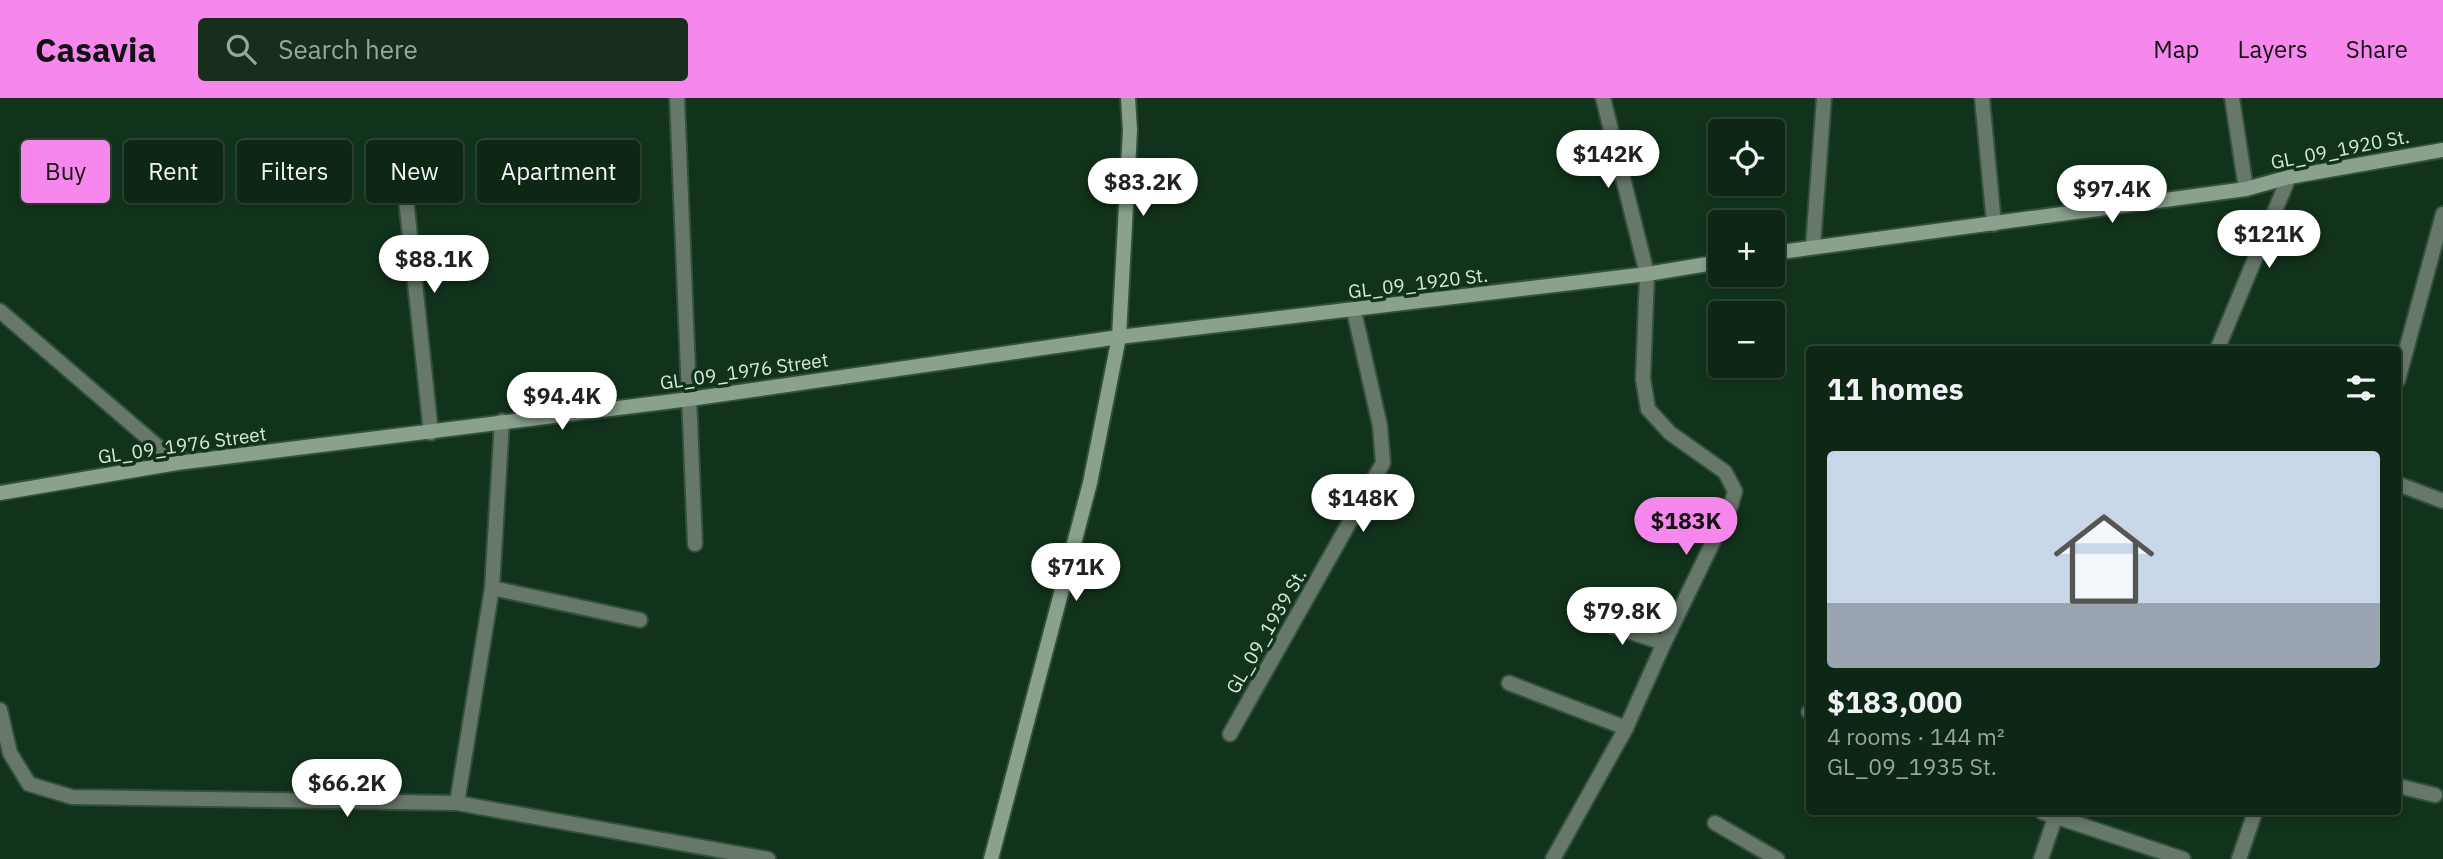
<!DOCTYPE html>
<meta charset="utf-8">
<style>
body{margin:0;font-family:"IBM Plex Sans",sans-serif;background:#172e1d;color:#f1f3f6;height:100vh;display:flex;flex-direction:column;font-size:26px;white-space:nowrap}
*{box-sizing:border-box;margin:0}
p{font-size:23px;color:#9ba5a0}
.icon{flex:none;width:38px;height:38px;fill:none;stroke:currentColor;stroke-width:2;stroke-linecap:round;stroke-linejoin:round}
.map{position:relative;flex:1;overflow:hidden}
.side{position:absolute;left:1806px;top:248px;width:595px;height:469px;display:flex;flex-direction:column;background:#0e2614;border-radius:7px;box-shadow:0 4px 10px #0003,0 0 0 2px #2e4334}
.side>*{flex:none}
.banner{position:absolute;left:21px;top:42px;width:665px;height:63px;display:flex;gap:14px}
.buttons{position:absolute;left:1708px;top:21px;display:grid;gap:14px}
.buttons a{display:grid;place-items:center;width:77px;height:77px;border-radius:7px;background:#0e2614;box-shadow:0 4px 10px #0003,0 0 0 2px #2e4334;font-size:35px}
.price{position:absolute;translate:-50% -60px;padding:0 16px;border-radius:24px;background:#fff;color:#222;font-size:23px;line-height:46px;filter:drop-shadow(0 2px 4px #0008)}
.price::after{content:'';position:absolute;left:50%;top:42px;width:21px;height:16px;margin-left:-10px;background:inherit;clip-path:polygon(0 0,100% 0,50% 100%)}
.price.active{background:#f688ed;color:#111}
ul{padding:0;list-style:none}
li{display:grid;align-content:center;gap:14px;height:371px;padding:0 21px}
li span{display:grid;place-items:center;height:217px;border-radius:7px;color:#555}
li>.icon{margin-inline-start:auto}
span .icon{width:126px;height:126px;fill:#fffc;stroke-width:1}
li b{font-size:30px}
h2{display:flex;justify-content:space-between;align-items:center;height:84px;padding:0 21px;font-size:30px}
.tag{padding:0 24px;border-radius:7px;background:#0e2614;box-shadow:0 4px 10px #0003,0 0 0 2px #2e4334;font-size:24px;line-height:63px}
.tag.active{background:#f688ed;color:#111}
header{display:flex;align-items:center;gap:42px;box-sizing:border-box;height:98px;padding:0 35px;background:#f688ed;color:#111}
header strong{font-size:33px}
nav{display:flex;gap:38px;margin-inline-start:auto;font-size:24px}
.search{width:490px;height:63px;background:#172e1d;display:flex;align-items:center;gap:18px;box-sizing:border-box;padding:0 24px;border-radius:7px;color:#9ba5a0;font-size:26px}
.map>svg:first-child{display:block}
</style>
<header>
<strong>Casavia</strong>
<div class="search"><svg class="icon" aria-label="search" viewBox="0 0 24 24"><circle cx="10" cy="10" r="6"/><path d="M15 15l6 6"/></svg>Search here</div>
<nav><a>Map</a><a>Layers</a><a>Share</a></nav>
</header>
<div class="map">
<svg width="2443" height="761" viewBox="0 0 2443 761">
<rect width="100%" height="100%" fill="#12331b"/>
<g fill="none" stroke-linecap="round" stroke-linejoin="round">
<!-- minor casing -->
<g stroke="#32503a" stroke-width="18">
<g id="minor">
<path d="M 677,0 L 695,446"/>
<path d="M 1982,0 L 1994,126"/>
<path d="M 2232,0 L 2246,91"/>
<path d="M 402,63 L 431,335"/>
<path d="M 1813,148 L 1824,0"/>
<path d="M 0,213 L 177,365"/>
<path d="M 2217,252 L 2289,79"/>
<path d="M 2398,282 L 2443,116"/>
<path d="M 2398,386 L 2443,403"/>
<path d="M 492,490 L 640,522"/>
<path d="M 1591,521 L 1664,545"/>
<path d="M 1509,585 L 1626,630"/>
<path d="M 0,612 L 10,655 L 29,686 L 72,699 L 457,705 L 768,761"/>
<path d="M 1809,614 L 1810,615"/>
<path d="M 1230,636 L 1383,365 L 1380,328 L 1354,213"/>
<path d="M 2398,688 L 2435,697"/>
<path d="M 457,705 L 492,490 L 502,323"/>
<path d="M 2042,714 L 2183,761"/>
<path d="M 1715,725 L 1777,761"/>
<path d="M 1553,761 L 1626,630 L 1664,545 L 1731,407 L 1735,393 L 1725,374 L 1670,335 L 1648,311 L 1643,281 L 1647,176 L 1603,0"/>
<path d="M 2041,761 L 2057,714"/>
<path d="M 2239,761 L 2255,714"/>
</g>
</g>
<!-- secondary casing -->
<g stroke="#32503a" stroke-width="18">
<g id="secondary">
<path d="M 1773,155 L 2246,91 L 2289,79 L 2443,52"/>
<path d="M 0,395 L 177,365 L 690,301 L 1119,239 L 1647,176 L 1720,164"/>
<path d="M 991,761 L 1090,385 L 1119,239 L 1130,32 L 1128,0"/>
</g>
</g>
<!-- minor -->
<use href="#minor" stroke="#67776a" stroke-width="14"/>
<!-- secondary -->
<use href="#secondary" stroke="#89a18d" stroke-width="14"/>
</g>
<g text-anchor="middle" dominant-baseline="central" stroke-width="7" stroke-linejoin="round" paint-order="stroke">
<!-- street labels -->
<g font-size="19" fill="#d7eada" stroke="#12331b">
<text transform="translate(2340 51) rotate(-11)">GL_09_1920 St.</text>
<text transform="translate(1418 185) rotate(-7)">GL_09_1920 St.</text>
<text transform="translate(744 273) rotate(-8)">GL_09_1976 Street</text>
<text transform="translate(182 347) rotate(-8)">GL_09_1976 Street</text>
<text transform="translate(1266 533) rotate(-60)">GL_09_1939 St.</text>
</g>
</g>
</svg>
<div class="buttons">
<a><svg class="icon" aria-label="locate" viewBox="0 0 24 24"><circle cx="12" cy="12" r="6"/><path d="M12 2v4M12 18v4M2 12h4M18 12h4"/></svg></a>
<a>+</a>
<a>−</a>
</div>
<b class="price" style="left:1608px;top:92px">$142K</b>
<b class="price" style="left:1143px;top:120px">$83.2K</b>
<b class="price" style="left:2112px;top:127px">$97.4K</b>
<b class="price" style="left:2269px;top:172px">$121K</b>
<b class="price" style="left:434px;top:197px">$88.1K</b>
<b class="price" style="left:562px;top:334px">$94.4K</b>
<b class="price" style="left:1363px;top:436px">$148K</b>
<b class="price active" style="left:1686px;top:459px">$183K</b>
<b class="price" style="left:1076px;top:505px">$71K</b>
<b class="price" style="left:1622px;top:549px">$79.8K</b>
<b class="price" style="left:347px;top:721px">$66.2K</b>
<div class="banner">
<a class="tag active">Buy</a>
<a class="tag">Rent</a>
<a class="tag">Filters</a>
<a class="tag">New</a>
<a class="tag">Apartment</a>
</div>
<section class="side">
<h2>11 homes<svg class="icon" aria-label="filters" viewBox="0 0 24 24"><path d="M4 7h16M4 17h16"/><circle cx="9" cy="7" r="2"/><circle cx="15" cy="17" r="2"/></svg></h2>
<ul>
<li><span style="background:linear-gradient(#c9d6e8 70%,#9aa5b1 0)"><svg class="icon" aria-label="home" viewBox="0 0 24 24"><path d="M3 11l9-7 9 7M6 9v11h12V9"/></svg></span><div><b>$183,000</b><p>4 rooms · 144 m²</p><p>GL_09_1935 St.</p></div></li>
</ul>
</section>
</div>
